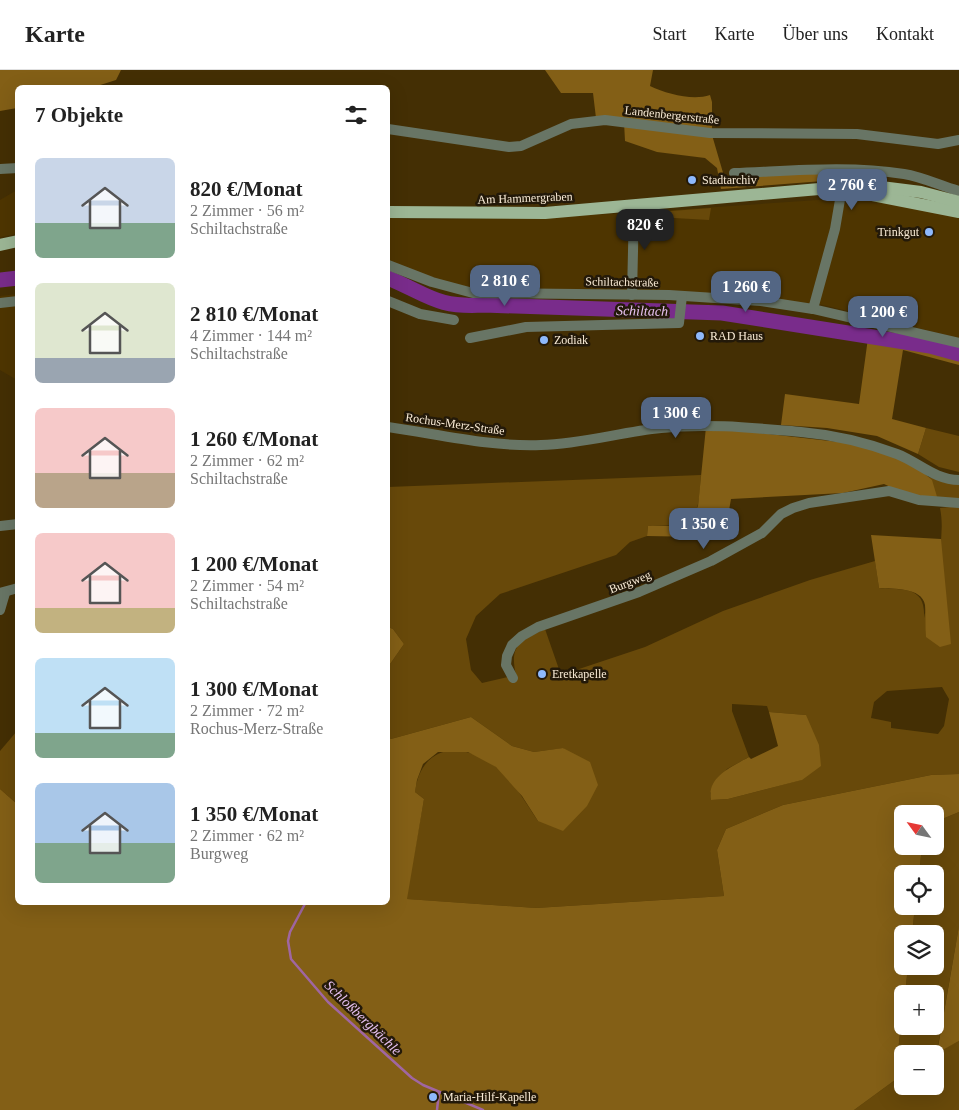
<!DOCTYPE html>
<html lang="de">
<meta charset="utf-8">
<style>
body{margin:0;font-family:Georgia,serif;background:#f2f2f2;color:#222;height:100vh;display:flex;flex-direction:column;font-size:19px;white-space:nowrap}
*{box-sizing:border-box;margin:0}
p{font-size:16px;color:#767676}
.icon{flex:none;width:28px;height:28px;fill:none;stroke:currentColor;stroke-width:2;stroke-linecap:round;stroke-linejoin:round}
.map{position:relative;flex:1;overflow:hidden}
.drawer{position:absolute;left:15px;top:15px;width:375px;height:820px;display:flex;flex-direction:column;background:#fff;border-radius:8px;box-shadow:0 5px 20px #0002}
.drawer>*{flex:none}
.needle{width:32px;rotate:303deg}
.buttons{position:absolute;left:894px;top:735px;display:grid;gap:10px}
.buttons a{display:grid;place-items:center;width:50px;height:50px;border-radius:8px;background:#fff;box-shadow:0 5px 20px #0002;font-size:25px}
.price{position:absolute;translate:-50% -42px;padding:0 11px;border-radius:10px;background:#536684;color:#fff;font-size:16px;line-height:32px;filter:drop-shadow(0 1px 2px #0008)}
.price::after{content:'';position:absolute;left:50%;top:30px;width:15px;height:11px;margin-left:-8px;background:inherit;clip-path:polygon(0 0,100% 0,50% 100%)}
.price.selected{background:#222;color:#fff}
ul{padding:0;list-style:none}
li{display:flex;align-items:center;gap:15px;height:125px;padding:0 20px}
li span{display:grid;place-items:center;flex:none;width:140px;height:100px;border-radius:8px;color:#555}
li>.icon{margin-inline-start:auto}
span .icon{width:60px;height:60px;fill:#fffc;stroke-width:1}
li b{font-size:21px}
h2{display:flex;justify-content:space-between;align-items:center;height:60px;padding:0 20px;font-size:21px}
header{display:flex;align-items:center;gap:30px;box-sizing:border-box;height:70px;padding:0 25px;background:#fff;border-bottom:1px solid #e0e0e0}
header strong{font-size:24px}
nav{display:flex;gap:28px;margin-inline-start:auto;font-size:18px}
.map>svg:first-child{display:block}
</style>
<header>
<strong>Karte</strong>
<nav><a>Start</a><a>Karte</a><a>Über uns</a><a>Kontakt</a></nav>
</header>
<div class="map">
<svg width="959" height="1040" viewBox="0 0 959 1040">
<rect width="100%" height="100%" fill="#442f04"/>
<!-- built -->
<g fill="#4e3500">
<path d="M 17,120 L 17,164 L 0,167 L 0,130 Z"/>
<path d="M 833,129 L 868,130 L 959,146 L 959,268 L 819,234 L 657,221 L 473,218 L 443,213 L 388,192 L 388,147 L 409,150 L 474,149 L 614,144 Z"/>
<path d="M 17,224 L 17,310 L 0,300 L 0,226 Z"/>
</g>
<!-- green -->
<g fill="#68490a" fill-rule="evenodd">
<path d="M 711,138 L 709,150 L 657,147 L 658,142 Z"/>
<path d="M 926,358 L 959,366 L 959,402 L 939,397 L 918,384 Z"/>
<path d="M 701,405 C 697,455 698,454 648,456 L 647,466 L 630,472 L 616,485 L 500,524 L 476,546 L 466,569 L 471,600 L 482,613 L 516,605 C 509,575 520,571 545,559 L 561,605 L 645,577 L 723,541 L 810,510 L 875,491 L 879,518 C 904,520 926,516 924,548 C 931,513 947,473 940,438 L 959,436 L 959,704 L 931,705 L 783,735 L 726,759 L 717,780 L 724,826 L 536,838 L 406,829 L 424,729 L 415,722 C 421,674 462,671 495,696 C 513,710 526,733 538,751 L 564,678 L 534,682 L 512,676 L 471,647 L 391,669 L 388,667 L 388,597 L 404,574 L 393,559 L 388,557 L 388,417 ZM 942,617 L 949,629 L 944,656 L 938,664 L 891,658 L 891,652 L 871,648 L 874,632 L 887,621 ZM 732,634 L 767,636 L 769,642 L 806,645 L 801,710 L 728,729 L 711,730 L 710,723 L 727,699 L 749,687 L 732,641 Z"/>
<path d="M 928,407 L 959,412 L 959,429 L 938,430 Z"/>
<path d="M 17,661 L 17,734 L 0,719 L 0,681 Z"/>
<path d="M 959,742 L 959,856 L 937,982 L 959,971 L 959,1040 L 854,1040 L 895,1010 L 902,944 L 902,956 L 935,956 L 935,924 L 905,924 L 908,896 L 935,896 L 935,864 L 912,864 L 915,836 L 935,836 L 935,804 L 919,804 L 922,776 L 935,776 L 935,752 ZM 902,984 L 935,984 L 935,1016 L 902,1016 Z"/>
</g>
<!-- forest -->
<g fill="#835f16">
<path d="M 0,0 L 121,0 L 116,10 L 94,17 L 18,18 L 17,38 L 0,41 Z"/>
<path d="M 545,0 L 653,0 L 650,16 C 667,24 693,31 710,25 L 712,32 L 712,65 L 724,106 L 848,102 L 849,109 L 721,119 L 717,98 L 705,88 L 657,82 L 625,71 L 624,52 L 596,48 L 593,23 L 561,23 Z"/>
<path d="M 868,268 L 959,287 L 959,295 L 903,280 L 892,349 L 926,358 L 918,384 L 877,366 L 827,358 L 781,355 L 785,324 L 859,334 Z"/>
<path d="M 706,357 L 865,375 L 917,397 L 932,410 L 938,430 L 912,427 L 884,414 L 843,423 L 731,429 L 728,446 L 701,467 L 647,466 L 648,456 C 671,455 688,460 698,436 Z"/>
<path d="M 871,465 L 941,469 L 951,574 L 940,577 L 926,567 C 925,557 926,545 925,535 C 922,517 893,519 879,518 Z"/>
<path d="M 388,557 L 393,559 L 404,574 L 388,597 Z"/>
<path d="M 769,642 L 806,645 L 819,675 L 821,696 L 802,710 L 728,729 L 711,730 C 706,707 733,696 749,687 L 751,689 L 778,676 Z"/>
<path d="M 471,647 L 512,676 L 534,682 L 563,678 L 590,692 L 598,715 L 587,736 L 563,761 L 538,751 L 522,726 L 496,697 L 468,682 L 438,682 L 423,694 L 417,710 L 415,722 L 424,729 L 407,829 L 536,838 L 724,826 L 717,780 L 726,759 L 783,735 L 931,705 L 959,704 L 959,742 L 935,752 L 935,744 L 902,744 L 902,776 L 922,776 L 919,804 L 902,804 L 902,836 L 915,836 L 912,864 L 902,864 L 902,896 L 908,896 L 905,924 L 902,924 L 902,944 L 895,1010 L 854,1040 L 0,1040 L 0,719 L 17,734 L 18,832 L 388,832 L 388,667 L 391,669 Z"/>
<path d="M 959,856 L 959,971 L 937,983 Z"/>
</g>
<g fill="none" stroke-linecap="round" stroke-linejoin="round">
<!-- stream -->
<g stroke="#a066a2" stroke-width="2.5">
<path d="M 306,832 L 290,862 L 288,871 L 291,889 L 328,932 L 412,1008 L 423,1015 L 483,1040"/>
<path d="M 437,1040 L 439,1022"/>
</g>
<!-- river -->
<g stroke="#792c8b" stroke-width="15">
<path d="M 388,208 C 429,225 436,238 484,235 L 722,243 L 930,276 L 959,284"/>
<path d="M 0,210 L 18,208"/>
</g>
<!-- minor -->
<g stroke="#687565" stroke-width="10">
<path d="M 388,59 L 509,77 L 521,76 L 571,54 L 605,50 L 710,63 L 857,64 L 938,74 L 959,70"/>
<path d="M 0,99 L 18,98"/>
<path d="M 734,103 C 790,101 848,95 904,104 C 923,107 941,116 959,121"/>
<path d="M 388,195 L 432,212 L 473,223 L 669,225 L 761,231 L 813,239 L 959,273"/>
<path d="M 632,225 L 634,137"/>
<path d="M 388,231 L 420,244 L 454,250"/>
<path d="M 0,233 L 18,231"/>
<path d="M 813,239 L 835,159 L 842,118"/>
<path d="M 470,268 L 526,257 L 679,253 L 682,226"/>
<path d="M 388,357 C 438,364 490,377 541,375 C 582,374 621,362 661,358 C 708,353 754,358 801,362 C 835,365 865,372 897,384 C 918,392 935,410 959,410"/>
<path d="M 0,456 L 18,454"/>
<path d="M 0,523 L 18,518"/>
<path d="M 0,540 L 5,523"/>
<path d="M 513,608 L 506,595 L 507,586 L 512,575 L 522,566 L 538,557 L 639,522 L 711,491 L 762,463 L 781,444 L 793,438 L 809,433 L 889,421 L 919,430 L 959,433"/>
</g>
<!-- major -->
<g stroke="#9cb695" stroke-width="12">
<path d="M 847,120 L 959,142"/>
<path d="M 388,142 L 545,143 L 865,115 L 921,122 L 959,132"/>
<path d="M 0,175 L 18,171"/>
</g>
</g>
<!-- markers -->
<g fill="#8eb9fc" stroke="#231909" stroke-width="2">
<circle cx="692" cy="110" r="5"/>
<circle cx="929" cy="162" r="5"/>
<circle cx="700" cy="266" r="5"/>
<circle cx="544" cy="270" r="5"/>
<circle cx="542" cy="604" r="5"/>
<circle cx="433" cy="1027" r="5"/>
</g>
<g text-anchor="middle" dominant-baseline="central" stroke-width="5" stroke-linejoin="round" paint-order="stroke">
<!-- street labels -->
<g font-size="12" fill="#faecd7" stroke="#231909">
<text transform="translate(672 45) rotate(6)">Landenbergerstraße</text>
<text transform="translate(525 128) rotate(-2)">Am Hammergraben</text>
<text transform="translate(622 212) rotate(1)">Schiltachstraße</text>
<text transform="translate(455 354) rotate(8)">Rochus-Merz-Straße</text>
<text transform="translate(630 512) rotate(-21)">Burgweg</text>
</g>
<!-- poi labels -->
<g font-size="12" fill="#faecd7" stroke="#231909" text-anchor="start">
<text x="702" y="110">Stadtarchiv</text>
<text x="919" y="162" text-anchor="end">Trinkgut</text>
<text x="710" y="266">RAD Haus</text>
<text x="554" y="270">Zodiak</text>
<text x="552" y="604">Eretkapelle</text>
<text x="443" y="1027">Maria-Hilf-Kapelle</text>
</g>
<!-- water labels -->
<g font-size="14" font-style="italic" fill="#e6c0f0" stroke="#231909">
<text transform="translate(642 241) rotate(1)">Schiltach</text>
<text transform="translate(363 948) rotate(44)">Schloßbergbächle</text>
</g>
</g>
</svg>
<div class="buttons">
<a><svg class="needle" viewBox="-14 -14 28 28"><path d="M0-13l5 13h-10z" fill="#e53935"/><path d="M0 13l5-13h-10z" fill="#767676"/></svg></a>
<a><svg class="icon" aria-label="locate" viewBox="0 0 24 24"><circle cx="12" cy="12" r="6"/><path d="M12 2v4M12 18v4M2 12h4M18 12h4"/></svg></a>
<a><svg class="icon" aria-label="layers" viewBox="0 0 24 24"><path d="M12 4l9 5-9 5-9-5zM3 14l9 5 9-5"/></svg></a>
<a>+</a>
<a>−</a>
</div>
<b class="price" style="left:852px;top:141px">2 760 €</b>
<b class="price selected" style="left:645px;top:181px">820 €</b>
<b class="price" style="left:505px;top:237px">2 810 €</b>
<b class="price" style="left:746px;top:243px">1 260 €</b>
<b class="price" style="left:883px;top:268px">1 200 €</b>
<b class="price" style="left:676px;top:369px">1 300 €</b>
<b class="price" style="left:704px;top:480px">1 350 €</b>
<section class="drawer">
<h2>7 Objekte<svg class="icon" aria-label="filters" viewBox="0 0 24 24"><path d="M4 7h16M4 17h16"/><circle cx="9" cy="7" r="2"/><circle cx="15" cy="17" r="2"/></svg></h2>
<ul>
<li><span style="background:linear-gradient(#c9d6e8 65%,#7fa58c 0)"><svg class="icon" aria-label="home" viewBox="0 0 24 24"><path d="M3 11l9-7 9 7M6 9v11h12V9"/></svg></span><div><b>820 €/Monat</b><p>2 Zimmer · 56 m²</p><p>Schiltachstraße</p></div></li>
<li><span style="background:linear-gradient(#dfe7d0 75%,#9aa5b1 0)"><svg class="icon" aria-label="home" viewBox="0 0 24 24"><path d="M3 11l9-7 9 7M6 9v11h12V9"/></svg></span><div><b>2 810 €/Monat</b><p>4 Zimmer · 144 m²</p><p>Schiltachstraße</p></div></li>
<li><span style="background:linear-gradient(#f6c9c9 65%,#b9a48a 0)"><svg class="icon" aria-label="home" viewBox="0 0 24 24"><path d="M3 11l9-7 9 7M6 9v11h12V9"/></svg></span><div><b>1 260 €/Monat</b><p>2 Zimmer · 62 m²</p><p>Schiltachstraße</p></div></li>
<li><span style="background:linear-gradient(#f6c9c9 75%,#c2b280 0)"><svg class="icon" aria-label="home" viewBox="0 0 24 24"><path d="M3 11l9-7 9 7M6 9v11h12V9"/></svg></span><div><b>1 200 €/Monat</b><p>2 Zimmer · 54 m²</p><p>Schiltachstraße</p></div></li>
<li><span style="background:linear-gradient(#bfe0f5 75%,#7fa58c 0)"><svg class="icon" aria-label="home" viewBox="0 0 24 24"><path d="M3 11l9-7 9 7M6 9v11h12V9"/></svg></span><div><b>1 300 €/Monat</b><p>2 Zimmer · 72 m²</p><p>Rochus-Merz-Straße</p></div></li>
<li><span style="background:linear-gradient(#a9c7e8 60%,#7fa58c 0)"><svg class="icon" aria-label="home" viewBox="0 0 24 24"><path d="M3 11l9-7 9 7M6 9v11h12V9"/></svg></span><div><b>1 350 €/Monat</b><p>2 Zimmer · 62 m²</p><p>Burgweg</p></div></li>
</ul>
</section>
</div>
